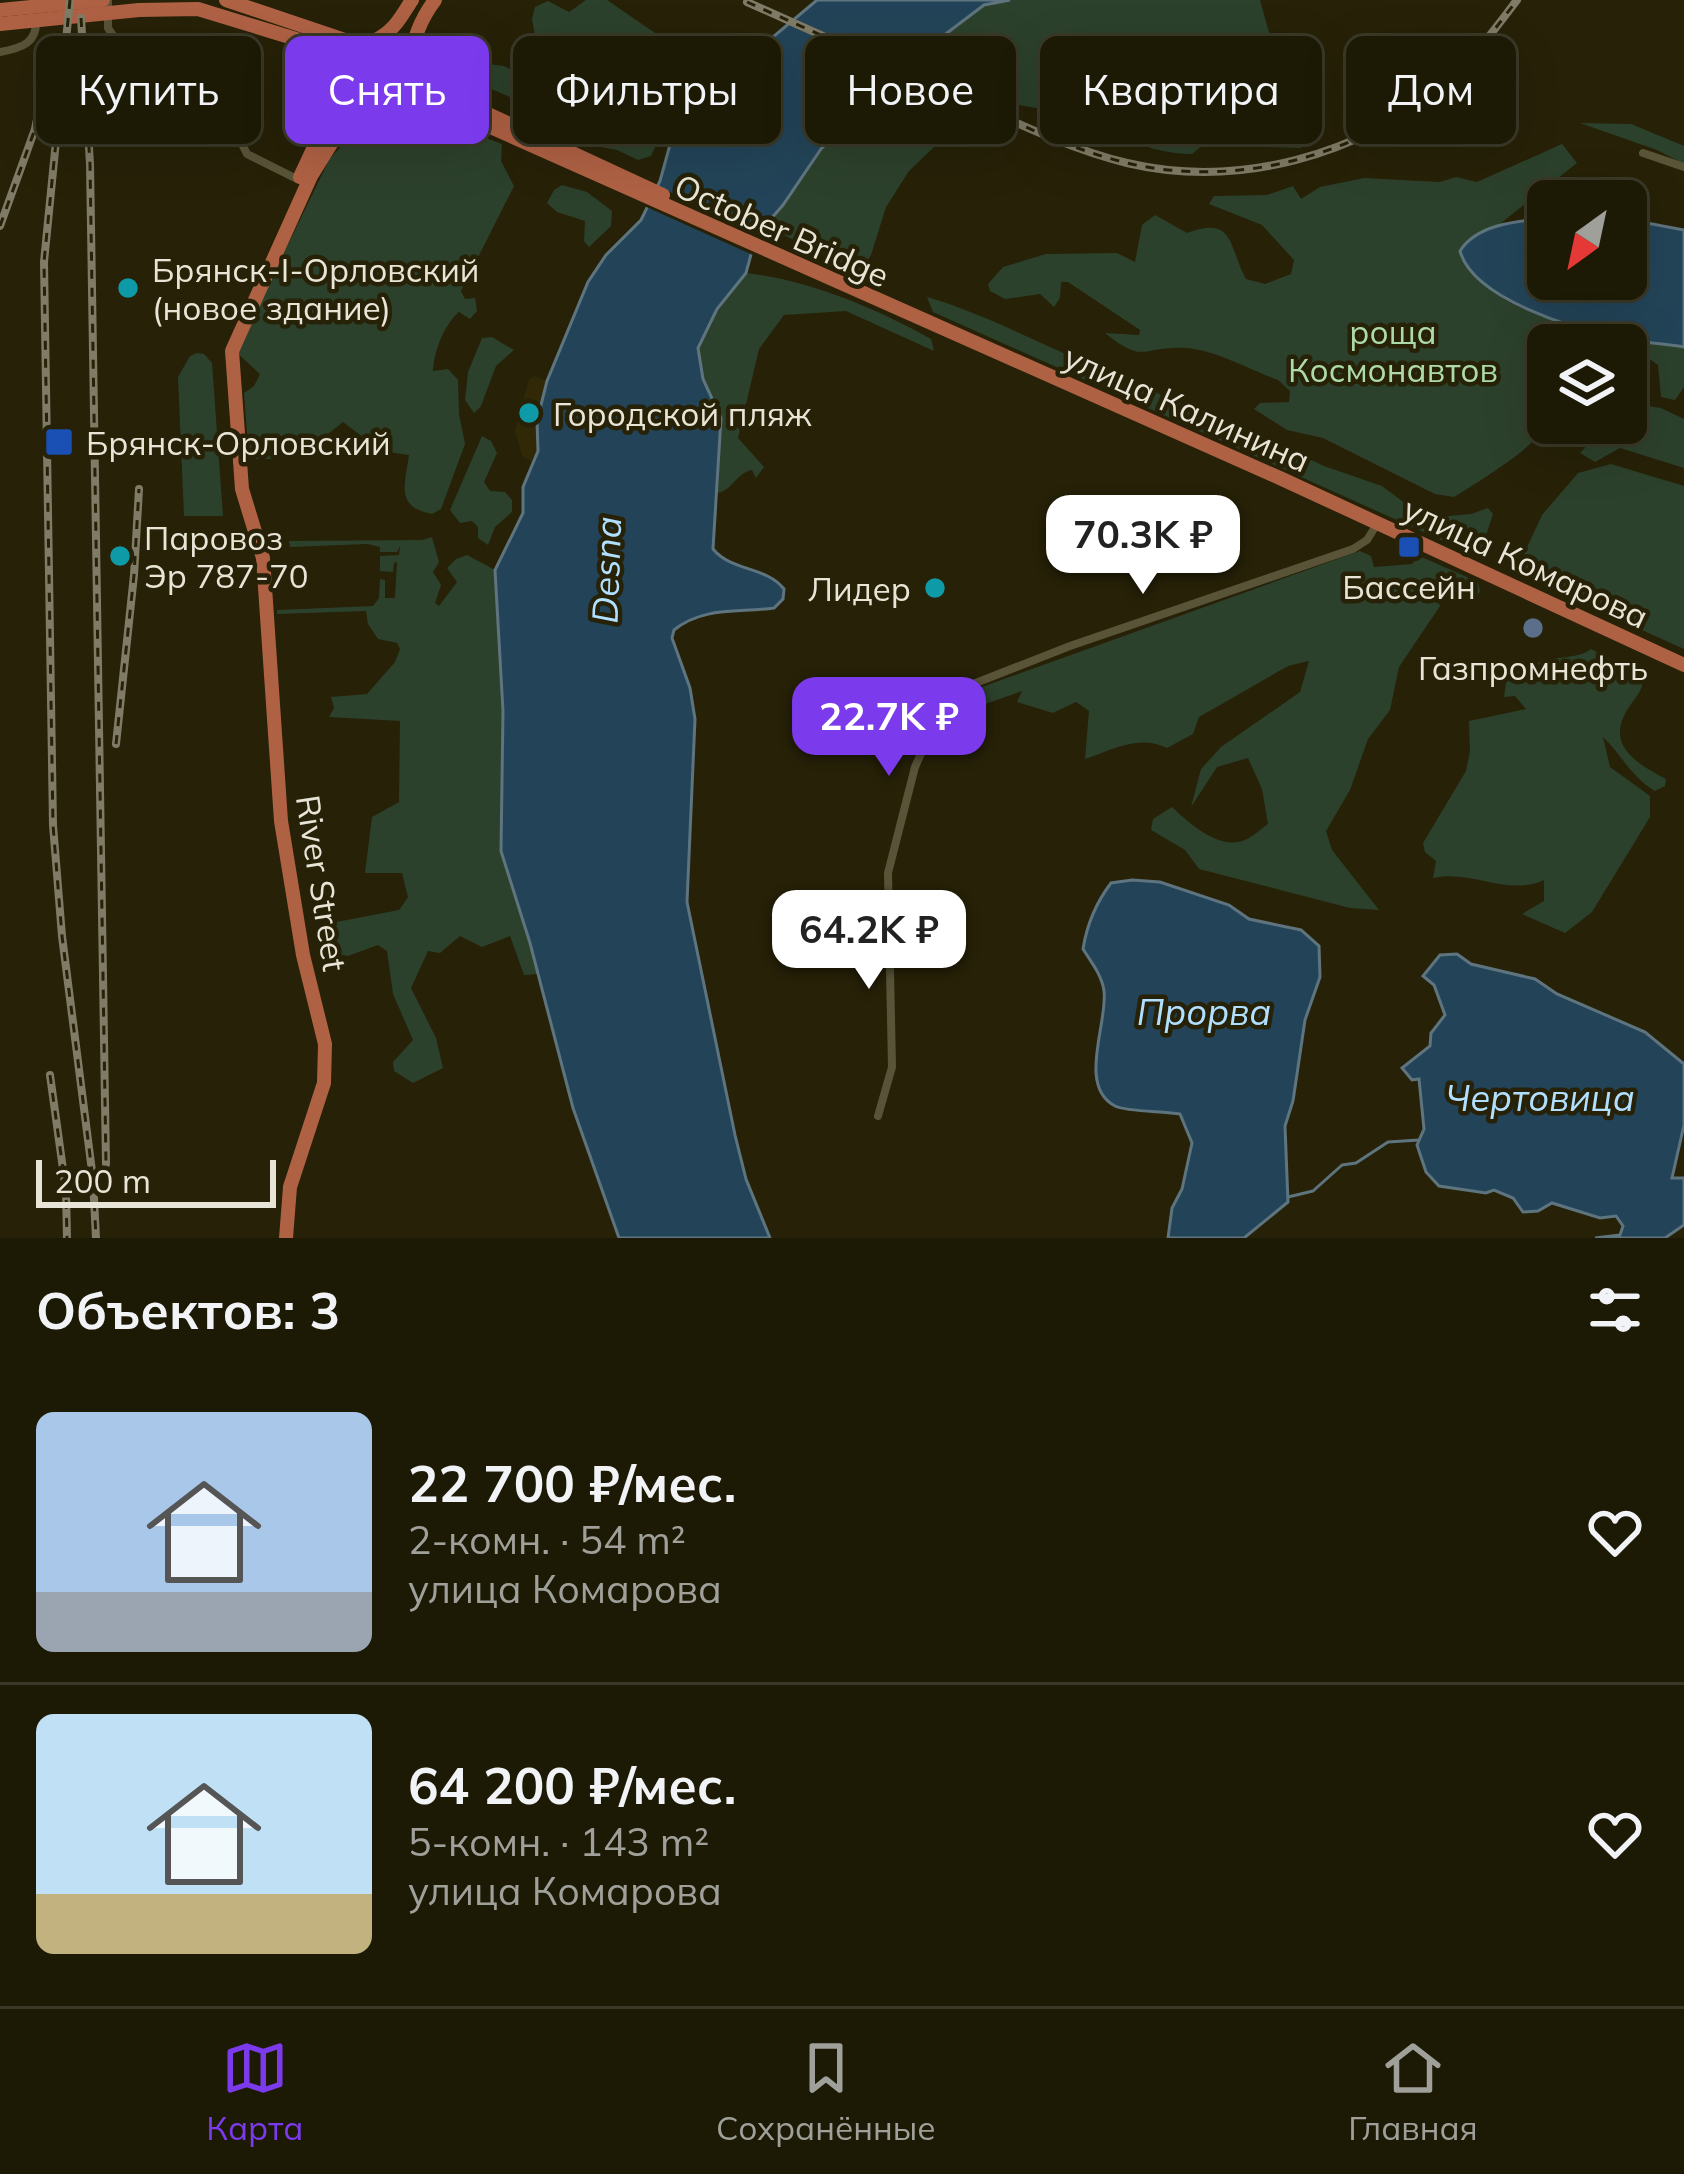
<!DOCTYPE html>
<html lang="ru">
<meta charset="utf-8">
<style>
body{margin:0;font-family:Mulish,sans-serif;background:#292613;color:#f1f3f6;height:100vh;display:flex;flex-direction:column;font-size:45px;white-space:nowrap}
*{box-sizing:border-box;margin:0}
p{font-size:39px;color:#a0a09a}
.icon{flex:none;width:66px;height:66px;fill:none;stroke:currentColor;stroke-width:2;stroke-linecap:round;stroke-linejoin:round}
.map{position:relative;height:1238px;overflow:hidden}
.details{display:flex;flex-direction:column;background:#1c1905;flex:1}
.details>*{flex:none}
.banner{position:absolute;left:36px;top:36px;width:1614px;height:108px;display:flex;gap:24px}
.needle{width:78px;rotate:213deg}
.tools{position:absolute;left:1527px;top:180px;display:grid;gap:24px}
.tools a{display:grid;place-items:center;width:120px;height:120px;border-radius:18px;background:#1c1905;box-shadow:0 12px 48px #0002,0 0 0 3px #3a3827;font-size:60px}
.scale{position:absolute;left:36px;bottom:30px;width:240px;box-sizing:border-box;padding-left:12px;border:6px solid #e8e5d6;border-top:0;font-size:33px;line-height:42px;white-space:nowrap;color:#e8e5d6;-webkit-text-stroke:9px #262107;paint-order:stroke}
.price{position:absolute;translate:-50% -102px;padding:0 27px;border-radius:24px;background:#fff;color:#222;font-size:39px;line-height:78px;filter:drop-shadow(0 3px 6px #0008)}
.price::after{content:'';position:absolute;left:50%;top:72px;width:36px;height:27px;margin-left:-18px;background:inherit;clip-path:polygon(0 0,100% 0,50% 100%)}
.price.on{background:#7c3aed;color:#fff}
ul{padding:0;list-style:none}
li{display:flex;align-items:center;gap:36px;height:300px;padding:0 36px}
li+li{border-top:3px solid #3a3827}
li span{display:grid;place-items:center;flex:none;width:336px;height:240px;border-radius:18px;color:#555}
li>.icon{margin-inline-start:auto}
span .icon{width:144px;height:144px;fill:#fffc;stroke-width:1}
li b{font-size:51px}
h2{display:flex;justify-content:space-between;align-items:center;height:144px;padding:0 36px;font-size:51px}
.chip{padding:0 42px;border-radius:18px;background:#1c1905;box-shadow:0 12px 48px #0002,0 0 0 3px #3a3827;font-size:42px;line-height:108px}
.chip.on{background:#7c3aed;color:#fff}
.dock{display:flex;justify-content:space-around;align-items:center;height:168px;border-top:3px solid #3a3827;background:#1c1905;font-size:33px;color:#a0a09a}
.dock a{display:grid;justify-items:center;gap:6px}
.dock .on{color:#7c3aed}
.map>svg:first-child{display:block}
</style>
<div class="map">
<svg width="1684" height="1238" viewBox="0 0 1684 1238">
<rect width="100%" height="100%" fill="#262107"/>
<!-- green -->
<g fill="#2c412b">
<path d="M 586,0 L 607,0 L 658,35 L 656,54 L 682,76 L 686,88 L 677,106 L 660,112 C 646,96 634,100 617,95 C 591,87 561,74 539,57 L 532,19 L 535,7 L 548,1 L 569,12 Z"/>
<path d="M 1010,0 L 1260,0 L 1301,148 L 1203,145 L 1192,154 C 1147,154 1114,132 1074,117 C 1052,110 1029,107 1008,103 L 966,133 L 934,147 L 909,171 L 886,207 L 871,255 L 859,274 L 763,224 L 783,205 L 821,149 L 914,58 L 984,5 Z"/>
<path d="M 433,37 L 473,62 L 504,66 L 591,113 L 638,125 L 656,145 L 651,156 L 638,160 L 617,150 L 590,145 L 540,110 L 489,88 L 450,83 L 432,73 L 427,52 Z"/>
<circle cx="372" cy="80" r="21"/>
<path d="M 406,118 L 455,126 L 502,144 L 501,161 L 514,186 L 461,291 L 465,299 L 475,298 L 477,311 L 470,319 L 459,312 C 444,325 434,351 433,371 L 448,369 L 458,380 L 459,414 L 465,444 L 441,509 L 432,514 C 395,507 405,485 409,455 L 381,451 L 343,422 L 317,443 L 290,444 L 275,459 L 249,459 L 244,393 L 254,386 L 260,374 L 236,352 L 329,160 C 351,132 372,126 406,118 Z"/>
<path d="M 1580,123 L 1631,124 L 1684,146 L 1684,164 L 1657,150 Z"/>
<path d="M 1562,144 L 1577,163 L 1496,227 L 1474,236 C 1479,251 1483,278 1493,290 C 1517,319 1645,342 1684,347 L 1684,387 L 1675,400 L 1661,397 L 1658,365 L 1648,358 L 1632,359 L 1626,378 L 1626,345 L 1548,345 L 1548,423 L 1575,423 L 1570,432 L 1549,439 L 1536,437 C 1528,451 1472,486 1454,497 L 1435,494 L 1323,438 L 1287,430 L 1254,409 L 1260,403 L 1289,402 L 1290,391 L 1278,380 C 1250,370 1216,350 1186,348 C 1142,345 1146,366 1105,333 L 1139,335 L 1140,330 L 1068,282 L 1061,282 L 1060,298 L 1054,307 L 1040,294 L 1005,299 L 990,291 L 988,284 L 1003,267 L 1046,254 L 1117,253 L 1135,262 L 1142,225 L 1155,215 L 1187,233 C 1235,215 1228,246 1246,279 L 1265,284 L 1291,274 L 1294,260 L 1262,225 L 1209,204 L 1214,196 L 1267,195 L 1293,186 L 1301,199 L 1320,187 L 1364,178 L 1440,182 L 1456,177 L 1477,182 Z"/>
<path d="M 562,185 L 587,192 L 612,211 L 611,226 L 589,247 L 584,241 L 585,221 L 557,212 L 547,203 L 554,190 Z"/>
<path d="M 746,273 C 809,280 876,308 931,339 L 934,351 L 846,311 L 784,315 L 759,349 L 738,438 L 764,467 L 756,478 L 752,470 C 736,473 733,490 718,493 L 721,418 L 703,379 L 698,348 L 717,309 Z"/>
<path d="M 927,297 C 986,314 1043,346 1101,369 L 1099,386 L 933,312 Z"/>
<path d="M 492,337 L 514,350 L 496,366 L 481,406 L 474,413 L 465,400 L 468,372 L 482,338 Z"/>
<path d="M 197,353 L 204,354 L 212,363 L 223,516 L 184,516 L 178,377 L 190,356 Z"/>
<path d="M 1118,375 L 1132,378 L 1171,401 L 1200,408 L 1324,466 L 1382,486 L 1425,518 L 1471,514 L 1488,508 L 1493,514 L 1479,557 L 1119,395 Z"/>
<path d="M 1641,405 L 1661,408 L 1684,419 L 1684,468 L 1620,448 L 1595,462 L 1580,453 L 1609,423 L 1626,423 L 1626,411 Z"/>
<path d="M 482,436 L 491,441 L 497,453 L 484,482 L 490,491 L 505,492 L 512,500 L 512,512 L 495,527 L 488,545 L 478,538 L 478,527 L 472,521 L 460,523 L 450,510 Z"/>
<path d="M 1611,464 L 1684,486 L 1684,649 L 1515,573 L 1542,515 L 1578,473 Z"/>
<path d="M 432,537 L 439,562 L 433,572 L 441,585 L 435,603 L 439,606 L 457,582 L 447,568 L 456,559 L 467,555 L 495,570 L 503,711 L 501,851 L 538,974 L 524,975 L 510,936 L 482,947 L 460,936 L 440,953 L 428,951 L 411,988 L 436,1038 L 443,1068 L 413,1083 L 394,1071 L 393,1062 L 413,1040 L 393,994 L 387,951 L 378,945 L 348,956 L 332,953 L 325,937 L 326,924 L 399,910 L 408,897 L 402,873 L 365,873 L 372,817 L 399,802 L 400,721 L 329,717 L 334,708 L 331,697 L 367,694 L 395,662 L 400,649 L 397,643 L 378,639 L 368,624 L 366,611 L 277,614 L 277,610 L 373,606 L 379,598 L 380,579 L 385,580 L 385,598 L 395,598 L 397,562 L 394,563 L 393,572 L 380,571 L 380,556 L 399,555 L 400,546 L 397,552 L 380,552 L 380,547 L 367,544 L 290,547 L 289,541 L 422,540 Z"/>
<path d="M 1360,551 L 1371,556 L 1374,567 L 1412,564 L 1418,557 L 1424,558 L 1478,582 L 1480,591 L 1477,597 L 1433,584 L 1440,606 L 1399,667 L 1390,710 L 1368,739 L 1350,790 L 1326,831 L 1332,850 L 1379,910 L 1350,908 L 1199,869 L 1185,850 L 1151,830 L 1153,819 L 1172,807 C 1188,822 1217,849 1242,841 C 1250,839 1261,829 1268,824 L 1262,789 L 1248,758 L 1217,767 L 1191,807 L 1201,769 L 1221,747 L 1300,692 L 1309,661 L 1288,666 L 1199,717 L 1193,734 L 1167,748 C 1139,734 1112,750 1085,759 L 1089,711 L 1076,702 L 1053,713 L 1017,702 L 1022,691 L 974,708 L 960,705 L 965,693 Z"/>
<path d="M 1591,649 L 1644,677 C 1642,694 1634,698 1626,712 C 1606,748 1640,765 1666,779 L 1665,786 L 1655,791 C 1631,777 1621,754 1603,737 L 1610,767 L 1650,796 L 1650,817 L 1592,912 L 1565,933 L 1522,914 L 1544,901 L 1544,880 C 1508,897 1472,869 1433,878 L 1436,861 L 1425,852 L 1423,843 L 1466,771 L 1470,751 L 1469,721 L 1526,709 L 1515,696 L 1504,697 L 1506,683 L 1517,671 L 1528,674 C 1540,650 1571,664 1591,649 Z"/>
</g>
<!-- sand -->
<path fill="#302806" d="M 535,376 L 547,381 L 537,421 L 538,451 L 535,464 L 522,456 L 515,430 L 529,379 Z"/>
<!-- water -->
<g fill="#234458" stroke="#5e747e" stroke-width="3">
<path d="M 817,0 L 1010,0 L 984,5 L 914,58 L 821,149 L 783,205 L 756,236 L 746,273 L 717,309 L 698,348 L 703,379 L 721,418 L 713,549 C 732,572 766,566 784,589 L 783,599 L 774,608 C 739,613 704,606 674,630 L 672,638 L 690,688 L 695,719 L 687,902 L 735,1135 L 746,1179 L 770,1238 L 619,1238 L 573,1108 L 530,943 L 501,851 L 503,711 L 495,570 L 523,513 L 523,487 L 538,451 L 537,421 L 547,381 L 588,282 L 606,255 L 641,220 L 660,181 L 671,141 L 684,121 L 723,79 Z"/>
<path d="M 1548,218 L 1548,279 L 1626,279 L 1626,219 L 1684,230 L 1684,347 C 1663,343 1640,343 1619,338 C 1574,329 1473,299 1460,251 C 1477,224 1518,221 1548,218 Z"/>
<path d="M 1132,880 L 1160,882 L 1229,905 L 1249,919 L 1301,930 L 1319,946 L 1320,977 L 1305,1020 L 1293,1101 L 1285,1126 L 1288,1202 L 1244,1238 L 1168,1238 L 1172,1208 L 1182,1189 L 1192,1143 L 1180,1114 C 1164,1111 1127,1112 1115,1106 C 1077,1086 1108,1023 1104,991 C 1102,975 1091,962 1083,949 C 1087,924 1095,904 1111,883 Z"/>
<path d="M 1457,954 L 1471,964 L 1535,979 L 1557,994 L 1645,1032 L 1684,1064 L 1684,1125 L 1672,1178 L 1684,1178 L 1684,1225 L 1665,1238 L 1595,1238 L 1620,1235 L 1623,1226 L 1616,1216 L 1600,1218 L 1552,1203 L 1538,1211 L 1523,1212 L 1513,1198 L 1494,1190 L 1486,1193 L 1439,1186 L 1426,1172 L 1417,1145 L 1424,1129 L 1419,1079 L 1412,1080 L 1402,1068 L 1430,1046 L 1431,1033 L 1445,1015 L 1434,985 L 1423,976 L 1440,955 Z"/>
</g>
<!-- pier -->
<g fill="#262107">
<path d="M 790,17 L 910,71 L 904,77 L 784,22 Z"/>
<path d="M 653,184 L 764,235 L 755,256 L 642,205 Z"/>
</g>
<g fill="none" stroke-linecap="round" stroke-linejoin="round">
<!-- stream -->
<path stroke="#5e747e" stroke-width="3" d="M 1288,1197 L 1313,1191 L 1342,1165 L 1356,1163 L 1388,1142 L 1419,1140"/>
<!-- street -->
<g stroke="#595438" stroke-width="8">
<path d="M 108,0 L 108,28 L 114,37 L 123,42 L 182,52 L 197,65 L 223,106 L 247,154 L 299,180"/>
<path d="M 0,52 C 22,48 38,43 36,18"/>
<path d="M 1643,153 L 1684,167"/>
<path d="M 878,1116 L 892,1067 L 888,873 L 915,767 L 943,705 L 968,686 L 1070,646 L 1353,549 L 1367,540 L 1377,524"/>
</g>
<!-- primary -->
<g stroke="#af6144" stroke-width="14">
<path d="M 226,0 L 383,53 L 417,81 L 663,195"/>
<path d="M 0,10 L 103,0"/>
<path d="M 0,24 L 139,10 L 198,9 L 296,39 L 313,50 L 337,79"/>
<path d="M 308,53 L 318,73 L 327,117"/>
<path d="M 394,100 C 414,65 407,37 435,0"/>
<path d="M 373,109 C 361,106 347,102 341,90 C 322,57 372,47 389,31 C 399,23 405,10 412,0"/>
<path d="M 300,177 L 328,117 L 338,82"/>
<path d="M 286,1238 L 290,1187 L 324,1083 L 325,1044 L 303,955 L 281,821 L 263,558 L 242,489 L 232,351 L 311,176 L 339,131 L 361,115 L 394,100 L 409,99 L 441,105 L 1282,479 L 1684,665"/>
</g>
<!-- rail casing -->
<g stroke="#7f7b66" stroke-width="8">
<g id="rail">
<path d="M 70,0 L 44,262 L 53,825 L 62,936 L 93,1179 L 96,1238"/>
<path d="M 747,2 C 814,32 881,62 948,92 C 1007,118 1065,148 1127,163 C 1238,189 1359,156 1445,83 C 1473,59 1495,29 1517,0"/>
<path d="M 81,18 L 90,164 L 106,1164"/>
<path d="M 0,226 L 35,129 L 48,65"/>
<path d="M 116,744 L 134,575 L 139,489"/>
<path d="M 50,1075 L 66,1191 L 67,1238"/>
</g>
</g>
<!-- rail -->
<use href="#rail" stroke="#262107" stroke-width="3" stroke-dasharray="9" stroke-linecap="butt"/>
</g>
<!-- markers -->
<g fill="#0f9aa8" stroke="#262107" stroke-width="4.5">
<circle cx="128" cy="288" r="12"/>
<circle cx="529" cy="413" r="12"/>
<circle cx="120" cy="556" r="12"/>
<circle cx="935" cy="588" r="12"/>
</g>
<g fill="#1a4fb4" stroke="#262107" stroke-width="4.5">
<rect x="44" y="427" width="30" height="30" rx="6"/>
<rect x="1397" y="535" width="24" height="24" rx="6"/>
</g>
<circle fill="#5c6f8a" stroke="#262107" stroke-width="4.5" cx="1533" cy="628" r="12"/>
<g text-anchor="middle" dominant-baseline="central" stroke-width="9" stroke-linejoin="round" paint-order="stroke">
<!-- street labels -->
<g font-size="33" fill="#e8e5d6" stroke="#262107">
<text transform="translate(782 230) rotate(24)">October Bridge</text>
<text transform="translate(1187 408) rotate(24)">улица Калинина</text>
<text transform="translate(1526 562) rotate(25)">улица Комарова</text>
<text transform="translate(322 883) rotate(81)">River Street</text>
</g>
<!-- poi labels -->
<g font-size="33" fill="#e8e5d6" stroke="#262107" text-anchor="start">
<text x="152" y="269">Брянск-I-Орловский<tspan x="152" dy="38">(новое здание)</tspan></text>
<text x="553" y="413">Городской пляж</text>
<text x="86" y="442">Брянск-Орловский</text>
<text x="144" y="537">Паровоз<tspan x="144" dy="38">Эр 787-70</tspan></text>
<text x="1409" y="586" text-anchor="middle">Бассейн</text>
<text x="911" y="588" text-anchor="end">Лидер</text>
<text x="1533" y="667" text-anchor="middle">Газпромнефть</text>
</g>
<!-- park labels -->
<g font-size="33" fill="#addaa9" stroke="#262107">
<text x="1393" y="331">роща<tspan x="1393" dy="38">Космонавтов</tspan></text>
</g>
<!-- water labels -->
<g font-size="36" font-style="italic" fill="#b0dfff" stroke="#262107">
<text transform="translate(606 570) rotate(-88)">Desna</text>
<text x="1204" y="1011">Прорва</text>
<text x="1540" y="1097">Чертовица</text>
</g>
</g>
</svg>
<div class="tools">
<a><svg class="needle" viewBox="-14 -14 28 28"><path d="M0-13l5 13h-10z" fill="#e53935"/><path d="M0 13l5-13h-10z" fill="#a0a09a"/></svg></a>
<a><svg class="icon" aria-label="layers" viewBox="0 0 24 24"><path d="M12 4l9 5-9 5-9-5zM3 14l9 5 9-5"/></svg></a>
</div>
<div class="scale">200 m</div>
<b class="price" style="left:1143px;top:597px">70.3K ₽</b>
<b class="price on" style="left:889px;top:779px">22.7K ₽</b>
<b class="price" style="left:869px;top:992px">64.2K ₽</b>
<div class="banner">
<a class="chip">Купить</a>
<a class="chip on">Снять</a>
<a class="chip">Фильтры</a>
<a class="chip">Новое</a>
<a class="chip">Квартира</a>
<a class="chip">Дом</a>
</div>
</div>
<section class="details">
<h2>Объектов: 3<svg class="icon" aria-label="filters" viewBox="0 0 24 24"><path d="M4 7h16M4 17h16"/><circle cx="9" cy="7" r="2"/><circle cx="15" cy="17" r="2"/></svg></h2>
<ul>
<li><span style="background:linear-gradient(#a9c7e8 75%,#9aa5b1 0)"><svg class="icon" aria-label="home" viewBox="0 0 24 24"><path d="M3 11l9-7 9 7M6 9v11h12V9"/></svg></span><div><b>22 700 ₽/мес.</b><p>2-комн. · 54 m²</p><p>улица Комарова</p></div><svg class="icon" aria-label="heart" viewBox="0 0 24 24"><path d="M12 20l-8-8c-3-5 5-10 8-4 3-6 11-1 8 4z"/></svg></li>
<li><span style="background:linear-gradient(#bfe0f5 75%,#c2b280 0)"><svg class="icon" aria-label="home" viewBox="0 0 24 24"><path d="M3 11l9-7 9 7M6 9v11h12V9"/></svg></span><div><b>64 200 ₽/мес.</b><p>5-комн. · 143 m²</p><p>улица Комарова</p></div><svg class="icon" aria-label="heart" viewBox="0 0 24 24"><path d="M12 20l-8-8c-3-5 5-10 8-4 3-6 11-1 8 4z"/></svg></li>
</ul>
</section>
<nav class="dock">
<a class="on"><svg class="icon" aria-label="map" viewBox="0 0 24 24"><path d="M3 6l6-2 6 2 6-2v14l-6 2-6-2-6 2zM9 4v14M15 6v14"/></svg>Карта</a>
<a><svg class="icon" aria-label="saved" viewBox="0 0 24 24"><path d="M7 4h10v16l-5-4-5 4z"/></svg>Сохранённые</a>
<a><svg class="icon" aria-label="home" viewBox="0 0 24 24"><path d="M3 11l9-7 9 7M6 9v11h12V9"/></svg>Главная</a>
</nav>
